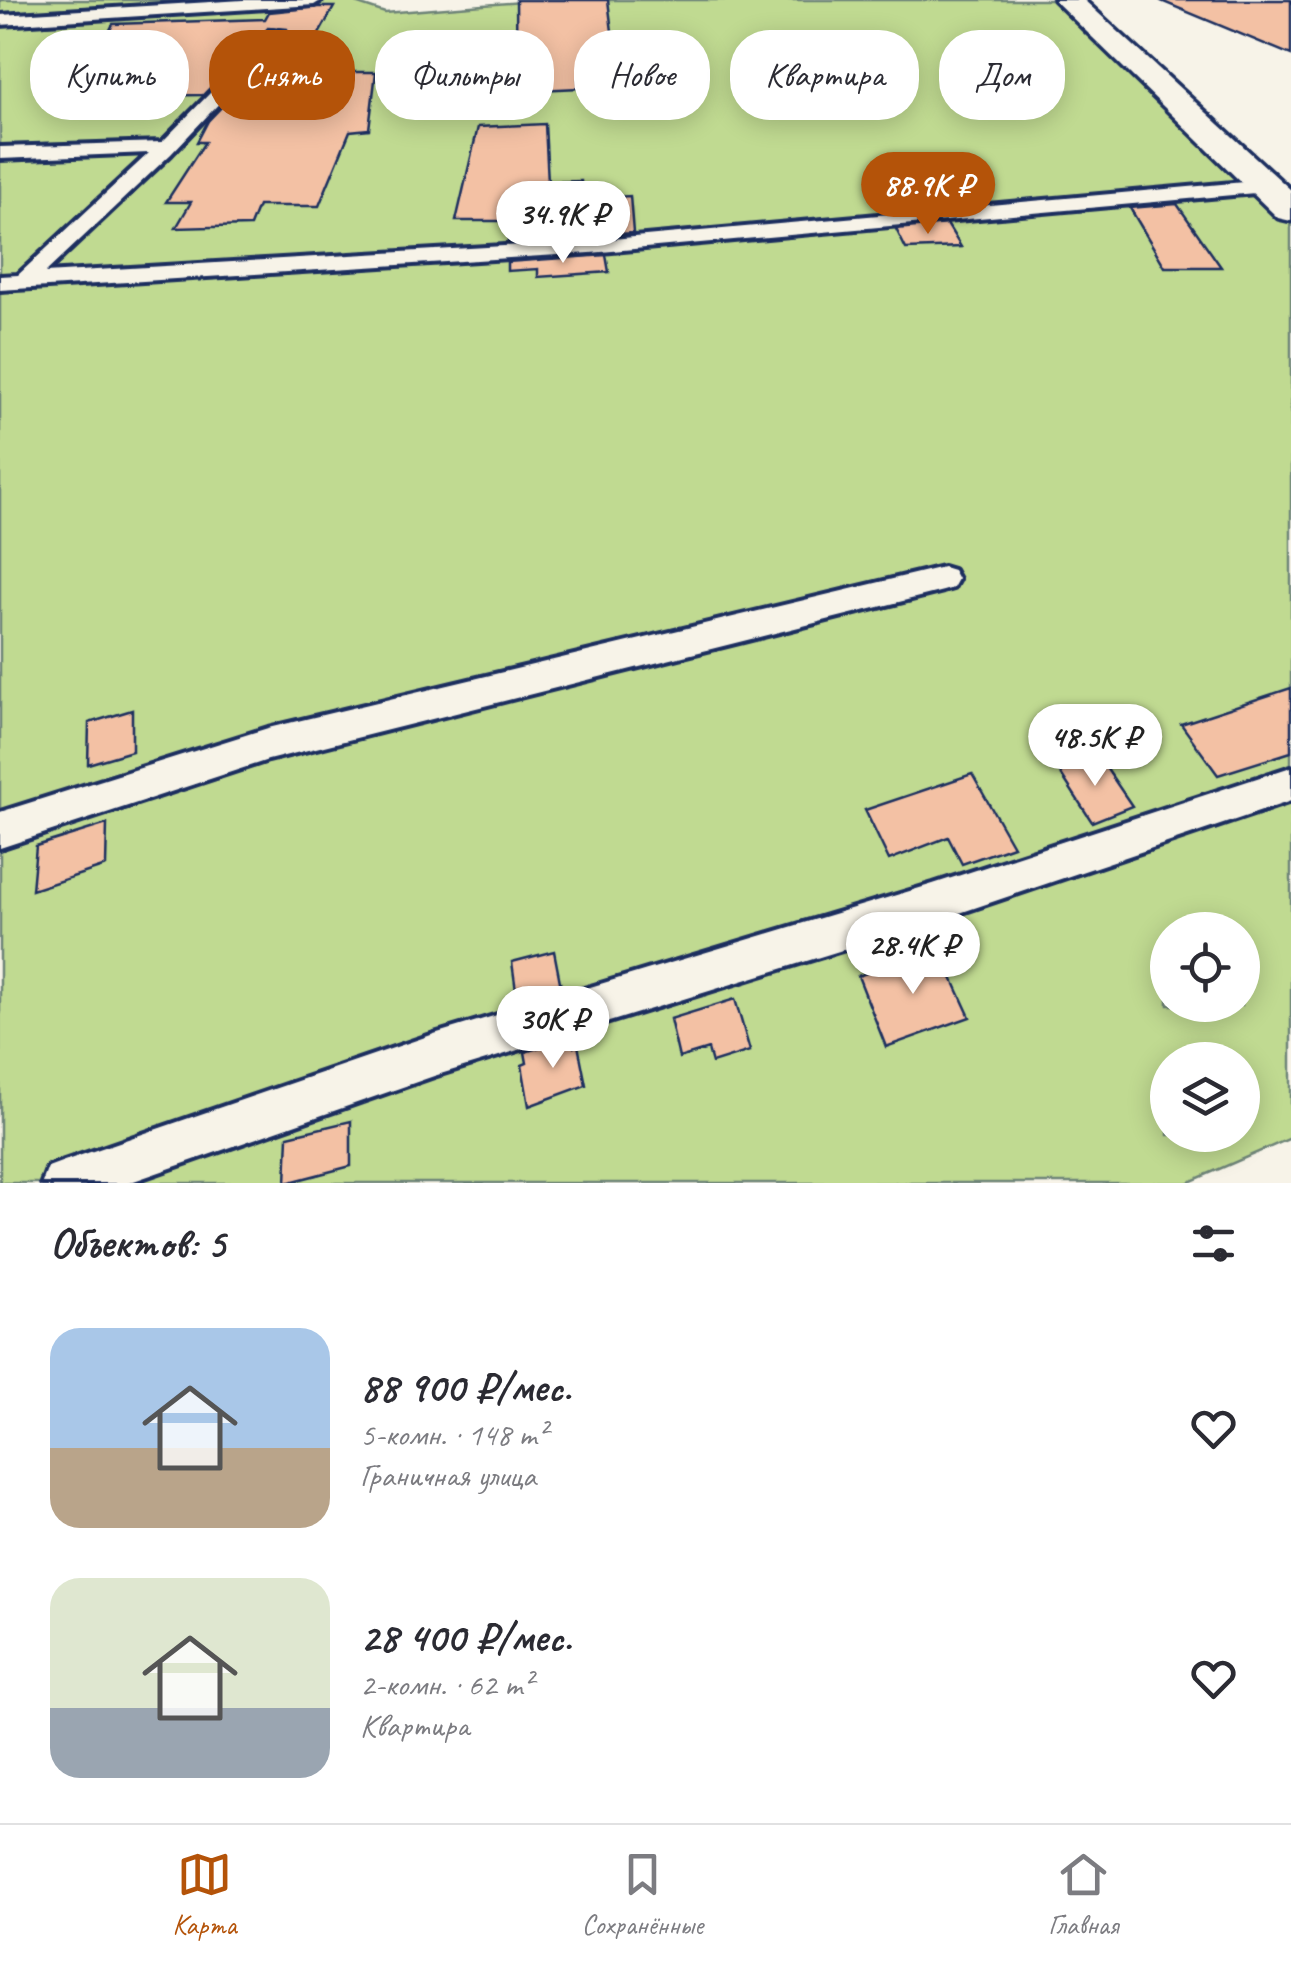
<!DOCTYPE html>
<html lang="ru">
<meta charset="utf-8">
<style>
body{margin:0;font-family:Caveat,sans-serif;background:#f2f2f3;color:#2b2b33;height:100vh;display:flex;flex-direction:column;font-size:38px;white-space:nowrap}
*{box-sizing:border-box;margin:0}
p{font-size:32px;color:#7c7c81}
.icon{flex:none;width:55px;height:55px;fill:none;stroke:currentColor;stroke-width:2;stroke-linecap:round;stroke-linejoin:round}
.map{position:relative;height:1183px;overflow:hidden}
.sheet{display:flex;flex-direction:column;background:#fff;flex:1}
.sheet>*{flex:none}
.hud{position:absolute;left:30px;top:30px;width:1232px;height:90px;display:flex;gap:20px}
.fabs{position:absolute;left:1150px;top:912px;display:grid;gap:20px}
.fabs a{display:grid;place-items:center;width:110px;height:110px;border-radius:50%;background:#fff;box-shadow:0 5px 25px #0003;font-size:50px}
.price{position:absolute;translate:-50% -85px;padding:0 22px;border-radius:35px;background:#fff;color:#222;font-size:32px;line-height:65px;filter:drop-shadow(0 2px 5px #0008)}
.price::after{content:'';position:absolute;left:50%;top:60px;width:30px;height:22px;margin-left:-15px;background:inherit;clip-path:polygon(0 0,100% 0,50% 100%)}
.price.current{background:#b45309;color:#fff}
ul{padding:0;list-style:none}
li{display:flex;align-items:center;gap:30px;height:250px;padding:0 50px}
li span{display:grid;place-items:center;flex:none;width:280px;height:200px;border-radius:30px;color:#555}
li>.icon{margin-inline-start:auto}
span .icon{width:120px;height:120px;fill:#fffc;stroke-width:1}
li b{font-size:42px}
h2{display:flex;justify-content:space-between;align-items:center;height:120px;padding:0 50px;font-size:42px}
.chip{padding:0 35px;border-radius:40px;background:#fff;box-shadow:0 5px 25px #0003;font-size:35px;line-height:90px}
.chip.current{background:#b45309;color:#fff}
.tab-bar{display:flex;justify-content:space-around;align-items:center;height:140px;border-top:2px solid #e1e1e2;background:#fff;font-size:28px;color:#7c7c81}
.tab-bar a{display:grid;justify-items:center;gap:5px}
.tab-bar .current{color:#b45309}
.map>svg:first-child{display:block}
</style>
<div class="map">
<svg width="1291" height="1183" viewBox="0 0 1291 1183">
<rect width="100%" height="100%" fill="#f7f3e8"/>
<filter id="ink" filterUnits="userSpaceOnUse"><feTurbulence type="fractalNoise" baseFrequency=".01" numOctaves="2"/><feDisplacementMap in="SourceGraphic" scale="20" xChannelSelector="R" yChannelSelector="G"/><feConvolveMatrix kernelMatrix="1 2 1 2 8 2 1 2 1" color-interpolation-filters="sRGB"/></filter>
<g filter="url(#ink)">
<!-- green -->
<path fill="#c0da91" stroke="#6e8478" stroke-width="2.5" fill-rule="evenodd" d="M 0,0 L 360,0 L 358,4 L 385,13 L 547,0 L 1068,0 L 1291,210 L 1291,1138 L 1187,1183 L 0,1183 ZM 1168,930 L 1242,930 L 1242,1005 L 1168,1005 ZM 1168,1060 L 1242,1060 L 1242,1135 L 1168,1135 Z"/>
<!-- building -->
<g fill="#f3c1a4" stroke="#1b2f5e" stroke-width="2.5">
<path d="M 516,0 L 608,0 L 618,78 L 578,79 L 579,88 L 517,91 Z"/>
<path d="M 1291,0 L 1291,55 L 1161,1 L 1161,0 Z"/>
<path d="M 318,7 L 334,7 L 298,72 L 376,72 L 369,129 L 350,131 L 319,206 L 258,206 L 250,226 L 176,228 L 191,202 L 166,202 L 205,142 L 197,142 L 208,121 L 289,36 L 287,29 L 269,27 L 203,95 L 55,97 L 86,44 L 104,42 L 113,24 L 265,19 L 269,12 Z"/>
<path d="M 545,124 L 548,182 L 581,181 L 582,199 L 630,196 L 633,233 L 508,242 L 509,221 L 456,221 L 478,127 Z"/>
<path d="M 924,185 L 936,206 L 886,211 L 874,189 Z"/>
<path d="M 1177,204 L 1221,267 L 1165,267 L 1130,208 Z"/>
<path d="M 947,224 L 961,247 L 906,249 L 896,229 Z"/>
<path d="M 606,255 L 609,272 L 538,277 L 538,269 L 507,271 L 507,262 Z"/>
<path d="M 1291,688 L 1291,752 L 1218,775 L 1181,724 Z"/>
<path d="M 132,710 L 132,751 L 88,764 L 89,723 Z"/>
<path d="M 1098,756 L 1132,806 L 1092,822 L 1059,771 Z"/>
<path d="M 972,774 L 1013,846 L 962,864 L 948,837 L 889,860 L 865,810 Z"/>
<path d="M 107,824 L 106,866 L 32,890 L 36,846 Z"/>
<path d="M 938,947 L 970,1017 L 886,1047 L 858,976 Z"/>
<path d="M 554,951 L 562,992 L 518,1005 L 512,962 Z"/>
<path d="M 735,999 L 750,1051 L 712,1063 L 708,1049 L 679,1058 L 670,1019 Z"/>
<path d="M 572,1037 L 574,1047 L 578,1045 L 586,1085 L 529,1106 L 522,1065 L 527,1063 L 525,1052 Z"/>
<path d="M 351,1121 L 351,1166 L 286,1183 L 288,1136 Z"/>
</g>
<g fill="none" stroke-linecap="round" stroke-linejoin="round">
<!-- service casing -->
<g stroke="#1b2f5e" stroke-width="8">
<g id="service">
<path d="M 243,0 L 322,0 L 314,5 L 0,25 L 0,15 Z"/>
<path d="M 272,30 L 286,33 L 171,154 L 45,273 L 590,241 L 1266,180 L 1276,186 L 1266,192 L 590,253 L 0,290 L 0,276 L 18,275 L 149,153 L 0,159 L 0,147 L 162,142 Z"/>
<path d="M 943,567 L 953,570 L 958,579 L 953,588 L 943,591 L 268,760 L 0,848 L 0,812 L 268,728 Z"/>
<path d="M 1291,767 L 1291,801 L 933,922 L 434,1076 L 128,1183 L 42,1183 L 48,1167 L 64,1161 L 434,1034 L 933,884 Z"/>
</g>
</g>
<!-- tertiary casing -->
<g stroke="#1b2f5e" stroke-width="7">
<path id="tertiary" d="M 1054,0 L 1084,0 L 1291,190 L 1291,221 L 1278,218 Z"/>
</g>
<!-- service -->
<use href="#service" fill="#f7f3e8" fill-rule="evenodd"/>
<!-- tertiary -->
<use href="#tertiary" fill="#f7f3e8" fill-rule="evenodd"/>
</g>
</g>
</svg>
<div class="fabs">
<a><svg class="icon" aria-label="locate" viewBox="0 0 24 24"><circle cx="12" cy="12" r="6"/><path d="M12 2v4M12 18v4M2 12h4M18 12h4"/></svg></a>
<a><svg class="icon" aria-label="layers" viewBox="0 0 24 24"><path d="M12 4l9 5-9 5-9-5zM3 14l9 5 9-5"/></svg></a>
</div>
<b class="price current" style="left:928px;top:237px">88.9K ₽</b>
<b class="price" style="left:563px;top:266px">34.9K ₽</b>
<b class="price" style="left:1095px;top:789px">48.5K ₽</b>
<b class="price" style="left:913px;top:997px">28.4K ₽</b>
<b class="price" style="left:553px;top:1071px">30K ₽</b>
<div class="hud">
<a class="chip">Купить</a>
<a class="chip current">Снять</a>
<a class="chip">Фильтры</a>
<a class="chip">Новое</a>
<a class="chip">Квартира</a>
<a class="chip">Дом</a>
</div>
</div>
<section class="sheet">
<h2>Объектов: 5<svg class="icon" aria-label="filters" viewBox="0 0 24 24"><path d="M4 7h16M4 17h16"/><circle cx="9" cy="7" r="2"/><circle cx="15" cy="17" r="2"/></svg></h2>
<ul>
<li><span style="background:linear-gradient(#a9c7e8 60%,#b9a48a 0)"><svg class="icon" aria-label="home" viewBox="0 0 24 24"><path d="M3 11l9-7 9 7M6 9v11h12V9"/></svg></span><div><b>88 900 ₽/мес.</b><p>5-комн. · 148 m²</p><p>Граничная улица</p></div><svg class="icon" aria-label="heart" viewBox="0 0 24 24"><path d="M12 20l-8-8c-3-5 5-10 8-4 3-6 11-1 8 4z"/></svg></li>
<li><span style="background:linear-gradient(#dfe7d0 65%,#9aa5b1 0)"><svg class="icon" aria-label="home" viewBox="0 0 24 24"><path d="M3 11l9-7 9 7M6 9v11h12V9"/></svg></span><div><b>28 400 ₽/мес.</b><p>2-комн. · 62 m²</p><p>Квартира</p></div><svg class="icon" aria-label="heart" viewBox="0 0 24 24"><path d="M12 20l-8-8c-3-5 5-10 8-4 3-6 11-1 8 4z"/></svg></li>
</ul>
</section>
<nav class="tab-bar">
<a class="current"><svg class="icon" aria-label="map" viewBox="0 0 24 24"><path d="M3 6l6-2 6 2 6-2v14l-6 2-6-2-6 2zM9 4v14M15 6v14"/></svg>Карта</a>
<a><svg class="icon" aria-label="saved" viewBox="0 0 24 24"><path d="M7 4h10v16l-5-4-5 4z"/></svg>Сохранённые</a>
<a><svg class="icon" aria-label="home" viewBox="0 0 24 24"><path d="M3 11l9-7 9 7M6 9v11h12V9"/></svg>Главная</a>
</nav>
